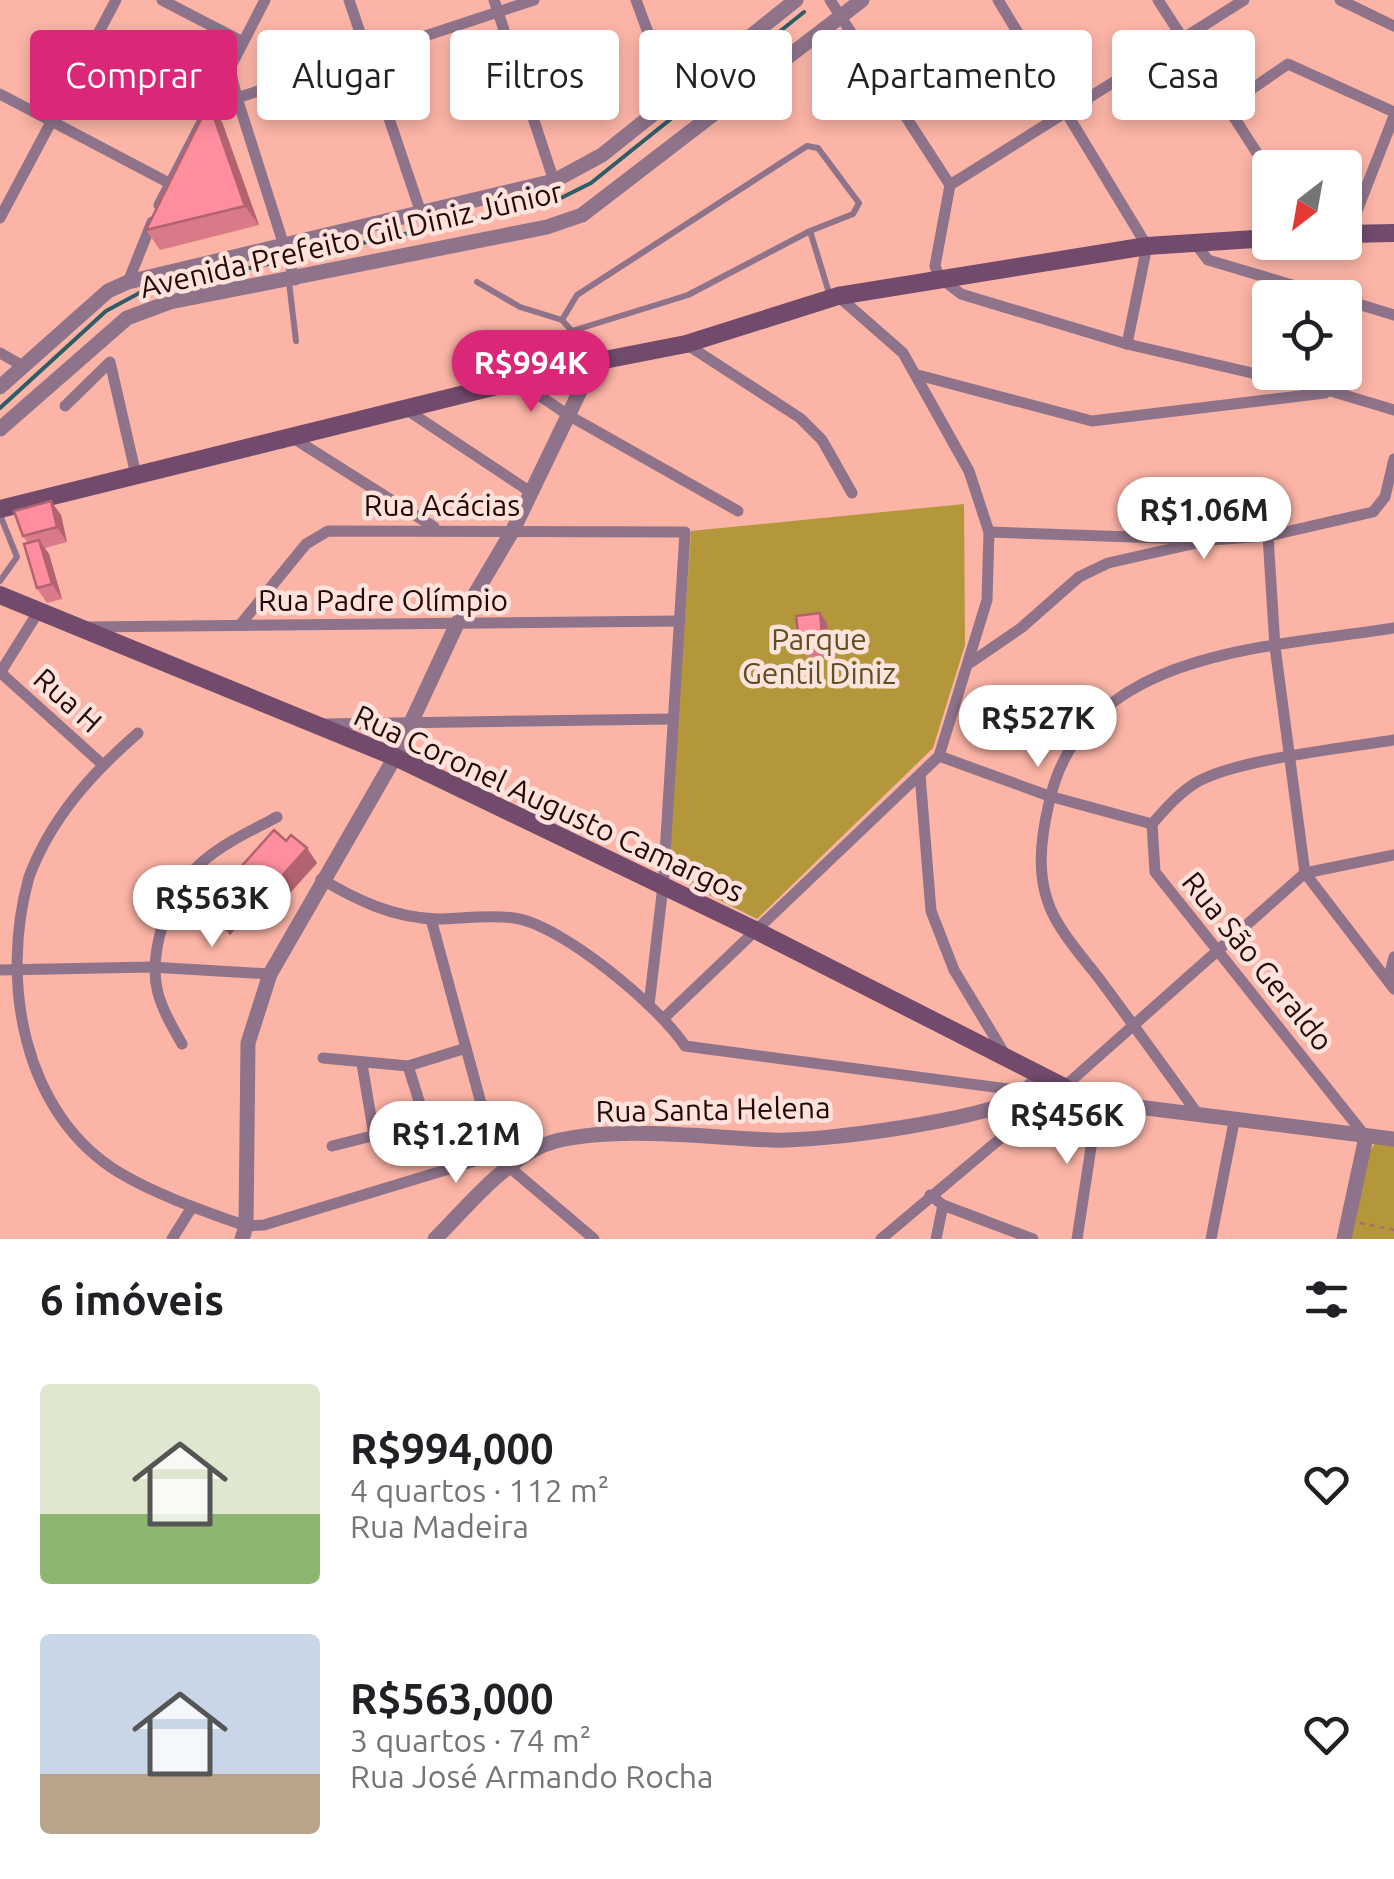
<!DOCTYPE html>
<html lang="pt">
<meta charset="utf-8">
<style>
body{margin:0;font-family:Ubuntu,sans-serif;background:#f6f6f6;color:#202124;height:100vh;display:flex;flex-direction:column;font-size:38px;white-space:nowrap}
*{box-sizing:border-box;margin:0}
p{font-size:32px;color:#757577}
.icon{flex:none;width:55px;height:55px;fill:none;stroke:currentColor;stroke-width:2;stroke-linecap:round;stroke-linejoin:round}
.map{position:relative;height:1239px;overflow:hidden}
.details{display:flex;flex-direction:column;background:#fff;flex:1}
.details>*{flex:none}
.guide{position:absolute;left:30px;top:30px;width:1335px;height:90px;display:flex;gap:20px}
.needle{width:65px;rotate:211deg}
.controls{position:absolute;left:1252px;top:150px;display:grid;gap:20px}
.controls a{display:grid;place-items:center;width:110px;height:110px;border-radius:10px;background:#fff;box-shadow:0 5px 15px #0003;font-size:50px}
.price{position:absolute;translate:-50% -85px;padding:0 22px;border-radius:35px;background:#fff;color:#222;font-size:32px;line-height:65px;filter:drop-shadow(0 2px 5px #0008)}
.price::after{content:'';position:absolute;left:50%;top:60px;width:30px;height:22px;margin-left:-15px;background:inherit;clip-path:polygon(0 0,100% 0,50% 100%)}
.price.on{background:#db2777;color:#fff}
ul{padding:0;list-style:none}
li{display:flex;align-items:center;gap:30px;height:250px;padding:0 40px}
li span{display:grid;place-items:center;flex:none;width:280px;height:200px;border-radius:10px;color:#555}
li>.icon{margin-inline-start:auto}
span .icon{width:120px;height:120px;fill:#fffc;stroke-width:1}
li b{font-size:42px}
h2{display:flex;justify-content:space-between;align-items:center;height:120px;padding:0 40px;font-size:42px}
.pill{padding:0 35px;border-radius:10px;background:#fff;box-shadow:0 5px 15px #0003;font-size:35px;line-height:90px}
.pill.on{background:#db2777;color:#fff}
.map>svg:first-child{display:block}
</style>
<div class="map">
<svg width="1394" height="1239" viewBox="0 0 1394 1239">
<rect width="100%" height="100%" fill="#fbb4a6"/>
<!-- green -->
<g fill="#b4973a">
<path d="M 964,504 L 965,645 L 933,748 L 757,919 L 667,873 L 691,531 Z"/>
<path d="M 1377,1140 L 1394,1142 L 1394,1239 L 1351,1239 L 1364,1160 Z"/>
</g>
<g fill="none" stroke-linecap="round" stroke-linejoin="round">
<!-- stream -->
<g stroke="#2d5e67" stroke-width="4">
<path d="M 310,254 L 551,203 L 591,183 L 804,12"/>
<path d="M 0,408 L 106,311 L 143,291 L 268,264"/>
</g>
<!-- path -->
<path stroke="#a87067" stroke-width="2.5" stroke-dasharray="5 5" stroke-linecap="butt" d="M 1360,1223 L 1394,1230"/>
<!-- service -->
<g stroke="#8e738a" stroke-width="6">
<path d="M 810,231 L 853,214 L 859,203 L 818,148 L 807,146 L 577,295 L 562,320 L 572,331 L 688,295 L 810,231 L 830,296"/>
<path d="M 289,282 L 296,341"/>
<path d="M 477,282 L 520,307 L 562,320"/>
<path d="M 530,350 L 565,342 L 572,331"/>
<path d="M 0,515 L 17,557 L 0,581"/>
</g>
<!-- minor -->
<g stroke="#8e738a" stroke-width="11">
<path d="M 162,0 L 241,41"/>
<path d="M 349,0 L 421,213"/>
<path d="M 494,0 L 554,181"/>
<path d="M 636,0 L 672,97"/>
<path d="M 830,0 L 950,185"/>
<path d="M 998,0 L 1147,246 L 1127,344"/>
<path d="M 1158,0 L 1270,173"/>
<path d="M 1244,0 L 950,185 L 935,266 L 939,277 L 961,294 L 1127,344 L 1334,392 L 1394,410"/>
<path d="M 1340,0 L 1394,26"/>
<path d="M 229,65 L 237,98 L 534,0"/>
<path d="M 0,94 L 169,183"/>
<path d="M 237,98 L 295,280"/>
<path d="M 1227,106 L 1288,64 L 1394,112"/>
<path d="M 159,205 L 265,0"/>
<path d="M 0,218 L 116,0"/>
<path d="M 1348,234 L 1394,116"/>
<path d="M 1194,242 L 1208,260 L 1336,298"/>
<path d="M 128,282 L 152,222"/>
<path d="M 1345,300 L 1394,315"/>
<path d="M 686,344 L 800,418 L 822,440 L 852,493"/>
<path d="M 0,353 L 23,366"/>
<path d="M 918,375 L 1092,421 L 1325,393"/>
<path d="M 518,381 L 568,415 L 738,511"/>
<path d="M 65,406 L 110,362 L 136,475"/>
<path d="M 404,408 L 529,491"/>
<path d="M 290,436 L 434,527"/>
<path d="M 989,532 L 1190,539"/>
<path d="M 1268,536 L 1275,647 L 1305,873 L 1394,989"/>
<path d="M 240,625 L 306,544 L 328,531 L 685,532 L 663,886 L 649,1005"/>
<path d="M 86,627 L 680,621"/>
<path d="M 970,663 L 1021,628 L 1079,577 L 1108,563 L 1210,540 L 1268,536 L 1373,512 L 1385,497 L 1394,459"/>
<path d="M 0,673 L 40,609"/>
<path d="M 1,673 L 102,764"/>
<path d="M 325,724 L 672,719"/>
<path d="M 138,733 C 92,773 51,818 29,877 C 0,980 22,1114 120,1173 C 159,1196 204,1211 246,1226 L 264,1225 L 495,1155"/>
<path d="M 939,756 L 1049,796 L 1152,824"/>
<path d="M 920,775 L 931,911 L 954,970 L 1006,1056"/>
<path d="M 321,879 C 357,900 393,918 437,919 C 462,919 489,914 514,918 C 561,924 660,1007 685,1046 L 1024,1091"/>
<path d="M 431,919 L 495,1155 L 594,1239"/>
<path d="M 0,970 L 151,967 L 270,974"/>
<path d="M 1388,981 L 1394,957"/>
<path d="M 666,1016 L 939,756 L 987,600 L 989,532 L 969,471 L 903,353 L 838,296"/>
<path d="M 182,1044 C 158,1002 148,982 160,934 C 177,866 219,847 277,817"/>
<path d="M 323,1058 L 408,1066 L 463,1049"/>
<path d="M 362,1064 L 374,1135"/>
<path d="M 408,1066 L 426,1123"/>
<path d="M 1064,1087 L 1305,873 L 1394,855"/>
<path d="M 1199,1116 C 1167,1071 1134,1026 1101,981 C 1086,961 1068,942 1056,920 C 1035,883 1040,841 1049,803 C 1082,649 1269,648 1394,628"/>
<path d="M 1366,1137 L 1155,872 L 1152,824 C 1166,808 1179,793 1197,782 C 1238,759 1345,748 1394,740"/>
<path d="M 332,1146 L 452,1116"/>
<path d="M 930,1195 L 943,1205 L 1033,1239"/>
<path d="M 172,1239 L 192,1207"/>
<path d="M 881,1239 L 1039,1106"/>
<path d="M 936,1239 L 943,1205"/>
<path d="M 1077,1239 L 1098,1102"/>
<path d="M 1211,1239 L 1234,1122"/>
</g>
<!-- tertiary -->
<g stroke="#8e738a" stroke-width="15">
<path d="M 0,387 L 108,291 L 128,282 L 554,181 L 602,155 L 796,0"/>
<path d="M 0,429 L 127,318 L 170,302 L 547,227 L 582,215 L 862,0"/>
<path d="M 1043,1076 L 1024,1091 L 1029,1102 L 1039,1106 L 1064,1087 L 1098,1102 L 1394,1139"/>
<path d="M 242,1239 L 246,1226 L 248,1043 L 270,974 L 395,757 L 456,626 L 513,530 L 594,362"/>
<path d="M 435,1239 C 466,1208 497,1169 537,1148 C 588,1122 712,1138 771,1140 C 822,1142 982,1120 1024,1096"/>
<path d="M 1344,1239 L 1366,1137"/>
</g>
<!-- secondary -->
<g stroke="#714a6c" stroke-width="18">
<path d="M 1345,234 L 1394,233"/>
<path d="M 0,509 L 594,362 L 686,344 L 838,296 L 1147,246 L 1270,238"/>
<path d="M 0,595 L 395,757 L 757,931 L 1064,1087"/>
</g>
</g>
<!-- wall -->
<g fill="#da7a89">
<path d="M 209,103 L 222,122 L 259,225 L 160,250 L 146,230 Z"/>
<path d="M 61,515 L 67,542 L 45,548 L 49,554 L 62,599 L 47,603 L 37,588 L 28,543 L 23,536 Z"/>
<path d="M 820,613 L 827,623 L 830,655 L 807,657 L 800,648 Z"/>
<path d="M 286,841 L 307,848 L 317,863 L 290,893 L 278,882 L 230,935 L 215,921 L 205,907 Z"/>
</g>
<!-- shaded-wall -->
<g fill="#b2636f">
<path d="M 209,103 L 222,122 L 259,225 L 245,206 Z"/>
<path d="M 51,501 L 61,515 L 67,542 L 57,527 Z"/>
<path d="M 39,540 L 49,554 L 62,599 L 52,584 Z"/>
<path d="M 820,613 L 827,623 L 830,655 L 823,645 Z"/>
<path d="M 307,848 L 317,863 L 290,893 L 280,878 Z"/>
<path d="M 268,868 L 278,882 L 230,935 L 220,920 Z"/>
</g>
<!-- building -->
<g fill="#fe8e9f" stroke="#b2636f" stroke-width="2.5">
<path d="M 209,103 L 245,206 L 146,230 Z"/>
<path d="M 51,501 L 57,527 L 23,536 L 14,511 Z"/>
<path d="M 39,540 L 52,584 L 37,588 L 24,544 Z"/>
<path d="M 820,613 L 823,645 L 800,648 L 796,616 Z"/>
<path d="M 274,830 L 286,841 L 291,835 L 307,848 L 280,878 L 268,868 L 220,920 L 205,907 Z"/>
</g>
<g text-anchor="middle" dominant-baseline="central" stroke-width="9" stroke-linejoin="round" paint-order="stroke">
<!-- street labels -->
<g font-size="30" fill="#260704" stroke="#fee2dc">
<text transform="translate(351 239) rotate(-13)">Avenida Prefeito Gil Diniz Júnior</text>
<text x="442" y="505">Rua Acácias</text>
<text x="383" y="600">Rua Padre Olímpio</text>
<text transform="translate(68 700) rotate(42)">Rua H</text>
<text transform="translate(549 803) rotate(25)">Rua Coronel Augusto Camargos</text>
<text transform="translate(1258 961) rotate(51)">Rua São Geraldo</text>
<text transform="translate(713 1109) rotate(-1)">Rua Santa Helena</text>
</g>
<!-- park labels -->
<g font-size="30" fill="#5e4f22" stroke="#fee2dc">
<text x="819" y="639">Parque<tspan x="819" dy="34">Gentil Diniz</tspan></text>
</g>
</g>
</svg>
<div class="controls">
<a><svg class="needle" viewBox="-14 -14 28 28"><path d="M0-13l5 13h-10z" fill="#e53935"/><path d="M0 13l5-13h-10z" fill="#757577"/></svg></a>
<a><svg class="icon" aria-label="locate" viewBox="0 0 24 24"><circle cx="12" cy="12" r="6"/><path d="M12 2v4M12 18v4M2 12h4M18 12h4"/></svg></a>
</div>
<b class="price on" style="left:531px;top:415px">R$994K</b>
<b class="price" style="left:1204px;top:562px">R$1.06M</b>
<b class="price" style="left:1038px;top:770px">R$527K</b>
<b class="price" style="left:212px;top:950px">R$563K</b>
<b class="price" style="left:1067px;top:1167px">R$456K</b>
<b class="price" style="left:456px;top:1186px">R$1.21M</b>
<div class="guide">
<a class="pill on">Comprar</a>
<a class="pill">Alugar</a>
<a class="pill">Filtros</a>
<a class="pill">Novo</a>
<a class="pill">Apartamento</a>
<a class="pill">Casa</a>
</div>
</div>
<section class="details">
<h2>6 imóveis<svg class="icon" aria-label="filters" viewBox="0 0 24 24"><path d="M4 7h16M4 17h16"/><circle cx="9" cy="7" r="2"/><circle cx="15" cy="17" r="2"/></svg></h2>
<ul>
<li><span style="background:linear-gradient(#dfe7d0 65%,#8fb573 0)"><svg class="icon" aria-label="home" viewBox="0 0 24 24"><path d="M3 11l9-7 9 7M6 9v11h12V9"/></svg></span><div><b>R$994,000</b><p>4 quartos · 112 m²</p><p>Rua Madeira</p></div><svg class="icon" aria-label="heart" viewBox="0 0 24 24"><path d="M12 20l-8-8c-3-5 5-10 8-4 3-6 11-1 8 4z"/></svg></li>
<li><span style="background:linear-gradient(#c9d6e8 70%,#b9a48a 0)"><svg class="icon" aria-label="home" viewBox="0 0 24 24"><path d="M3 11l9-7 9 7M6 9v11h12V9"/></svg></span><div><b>R$563,000</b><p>3 quartos · 74 m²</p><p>Rua José Armando Rocha</p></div><svg class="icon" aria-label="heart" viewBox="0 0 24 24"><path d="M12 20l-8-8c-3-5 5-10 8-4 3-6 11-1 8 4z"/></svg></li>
</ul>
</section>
